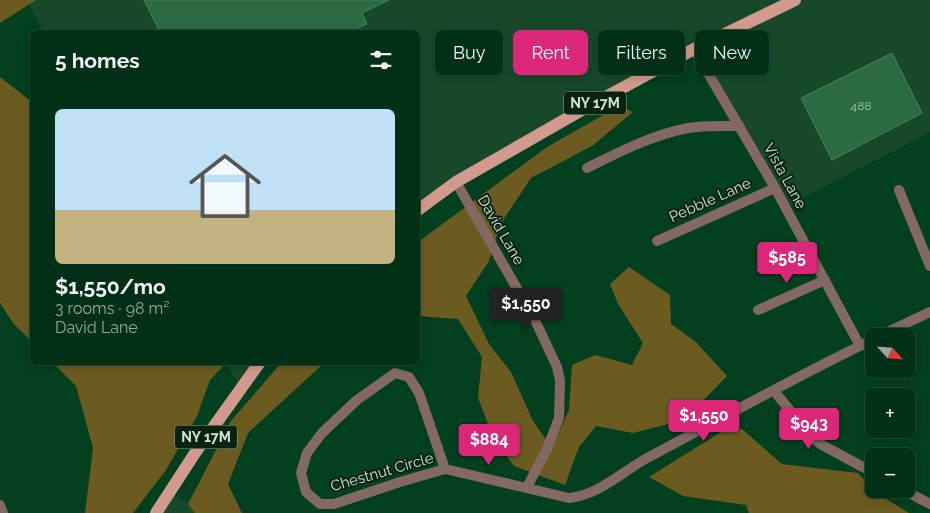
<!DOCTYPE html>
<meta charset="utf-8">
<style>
body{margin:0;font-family:Raleway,sans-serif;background:#0c3820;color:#f1f3f6;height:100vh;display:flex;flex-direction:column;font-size:19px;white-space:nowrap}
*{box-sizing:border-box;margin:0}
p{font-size:16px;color:#96a9a1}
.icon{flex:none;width:28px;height:28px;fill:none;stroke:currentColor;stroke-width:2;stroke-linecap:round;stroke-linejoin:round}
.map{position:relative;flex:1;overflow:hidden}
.panel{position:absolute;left:30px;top:30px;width:390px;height:335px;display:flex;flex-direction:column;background:#023017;border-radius:8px;box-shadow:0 2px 8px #0003,0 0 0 1px #234b36}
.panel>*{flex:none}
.banner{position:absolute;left:435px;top:30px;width:420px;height:45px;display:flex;gap:10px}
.needle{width:32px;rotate:116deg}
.controls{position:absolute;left:865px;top:328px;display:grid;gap:10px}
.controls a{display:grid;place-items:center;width:50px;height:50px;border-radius:8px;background:#023017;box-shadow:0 2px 8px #0003,0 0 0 1px #234b36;font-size:25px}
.price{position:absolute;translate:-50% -42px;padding:0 11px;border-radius:5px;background:#db2777;color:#fff;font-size:16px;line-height:32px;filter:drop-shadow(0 1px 2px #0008)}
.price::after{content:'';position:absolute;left:50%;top:30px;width:15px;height:11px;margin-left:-8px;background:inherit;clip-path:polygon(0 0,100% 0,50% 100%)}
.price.active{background:#222;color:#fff}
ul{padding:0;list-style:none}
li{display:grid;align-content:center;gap:10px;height:265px;padding:0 25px}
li+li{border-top:1px solid #234b36}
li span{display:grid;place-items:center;height:155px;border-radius:8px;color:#555}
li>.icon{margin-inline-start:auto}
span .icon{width:90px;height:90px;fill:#fffc;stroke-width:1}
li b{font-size:21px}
h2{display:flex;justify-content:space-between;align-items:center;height:60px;padding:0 25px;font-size:21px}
.pill{padding:0 18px;border-radius:8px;background:#023017;box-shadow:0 2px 8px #0003,0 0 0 1px #234b36;font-size:18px;line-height:45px}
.pill.active{background:#db2777;color:#fff}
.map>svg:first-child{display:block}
</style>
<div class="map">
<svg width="930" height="513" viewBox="0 0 930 513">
<rect width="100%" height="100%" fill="#02401f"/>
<!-- built -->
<g fill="#18482a">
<path d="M 26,0 L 930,0 L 930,132 L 786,207 L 694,50 L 418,210 L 418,32 L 44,32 Z"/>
<path d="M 226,363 L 260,363 L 241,389 Z"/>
<path d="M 170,491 L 201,513 L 155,513 Z"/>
</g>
<!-- green -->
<g fill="#6c5b21">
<path d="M 0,0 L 36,0 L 0,23 Z"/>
<path d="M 0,77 L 32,102 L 32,342 L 13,323 L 0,303 Z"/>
<path d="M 619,106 L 633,112 L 592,146 L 531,178 L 500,225 L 489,261 L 466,296 L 489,344 L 511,372 L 533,421 L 552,448 L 569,410 L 572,365 L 595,355 L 632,365 L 643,343 L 618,304 L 610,284 L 629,267 L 670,295 L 671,324 L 696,342 L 727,376 L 684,420 L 633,433 L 596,426 L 579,447 L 565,485 L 514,466 L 493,437 L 478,398 L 482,357 L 458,319 L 418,316 L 418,242 L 547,147 Z"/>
<path d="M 53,363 L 226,363 L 210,380 L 197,416 L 166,470 L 133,513 L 85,513 L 93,448 L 76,386 Z"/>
<path d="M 281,363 L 324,363 L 248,433 L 228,484 L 242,513 L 195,513 L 188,504 L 231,421 Z"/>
<path d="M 742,429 L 782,464 L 858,473 L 876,493 L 909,513 L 749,513 L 746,505 L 683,496 L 649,477 L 721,432 Z"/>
</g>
<!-- building -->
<g fill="#2b6b42" stroke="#4a805b">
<path d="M 144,0 L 389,0 L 362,13 L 367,24 L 349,32 L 160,32 Z"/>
<path d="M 892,53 L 922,113 L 832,160 L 801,98 Z"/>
</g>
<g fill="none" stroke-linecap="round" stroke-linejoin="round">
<!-- minor -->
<g stroke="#846862" stroke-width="10">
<path d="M 694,49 L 775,188 L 860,346"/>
<path d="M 587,168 C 619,152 652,135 688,128 C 704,125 723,126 739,126"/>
<path d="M 456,182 L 535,320 L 557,367 L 560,381 L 559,418 L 547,449 L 527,487"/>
<path d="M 899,190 L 930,266"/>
<path d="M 657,241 L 775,188"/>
<path d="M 758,310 L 825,280"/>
<path d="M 879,336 L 930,312"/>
<path d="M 395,373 L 409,377 L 419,393 L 445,469 L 400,482 L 334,504 L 320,504 L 306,492 L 301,473 L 307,453 L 322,433 L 357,400 Z"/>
<path d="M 774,391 L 813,438 L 822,445 L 874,473"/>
<path d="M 445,469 L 569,498 C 599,495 622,472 647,458 C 722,418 797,376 874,339"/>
<path d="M 902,489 L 930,504"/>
<path d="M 0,505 L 3,513"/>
</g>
<!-- primary -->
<g stroke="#d29a8d" stroke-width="12">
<path d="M 418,210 L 456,182 L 580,111 L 694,49 L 795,0"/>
<path d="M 156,513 L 197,450 L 260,362"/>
</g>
</g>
<g text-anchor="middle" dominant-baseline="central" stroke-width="4" stroke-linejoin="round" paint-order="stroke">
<!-- number labels -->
<g font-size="12" fill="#a3c8ae">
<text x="861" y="106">488</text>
</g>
<!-- shield labels -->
<g fill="#0b2213" stroke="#91ac99" stroke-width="1">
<rect x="564" y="91.5" width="62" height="23" rx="4"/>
<rect x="175" y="425.5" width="62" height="23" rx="4"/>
</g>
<g font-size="14" font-weight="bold" fill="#cbe7d2">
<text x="595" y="103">NY 17M</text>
<text x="206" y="437">NY 17M</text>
</g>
<!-- street labels -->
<g font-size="15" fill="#cbe7d2" stroke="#0b2213">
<text transform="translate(785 176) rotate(61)">Vista Lane</text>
<text transform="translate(710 200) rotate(-24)">Pebble Lane</text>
<text transform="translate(501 230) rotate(60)">David Lane</text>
<text transform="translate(382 472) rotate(-16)">Chestnut Circle</text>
</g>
</g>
</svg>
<div class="controls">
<a><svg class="needle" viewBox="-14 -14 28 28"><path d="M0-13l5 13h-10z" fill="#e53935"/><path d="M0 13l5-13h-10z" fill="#96a9a1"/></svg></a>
<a>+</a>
<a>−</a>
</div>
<b class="price" style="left:787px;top:284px">$585</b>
<b class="price active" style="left:526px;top:330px">$1,550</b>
<b class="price" style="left:704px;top:442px">$1,550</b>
<b class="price" style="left:809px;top:450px">$943</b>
<b class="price" style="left:489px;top:466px">$884</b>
<div class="banner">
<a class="pill">Buy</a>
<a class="pill active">Rent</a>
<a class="pill">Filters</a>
<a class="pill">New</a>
</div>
<section class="panel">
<h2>5 homes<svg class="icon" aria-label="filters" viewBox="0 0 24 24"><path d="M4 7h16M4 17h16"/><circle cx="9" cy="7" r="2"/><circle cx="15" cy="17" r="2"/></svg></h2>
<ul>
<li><span style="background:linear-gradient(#bfe0f5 65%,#c2b280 0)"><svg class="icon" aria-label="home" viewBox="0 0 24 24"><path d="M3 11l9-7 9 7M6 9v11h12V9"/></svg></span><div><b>$1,550/mo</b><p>3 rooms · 98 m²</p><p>David Lane</p></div></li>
</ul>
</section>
</div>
